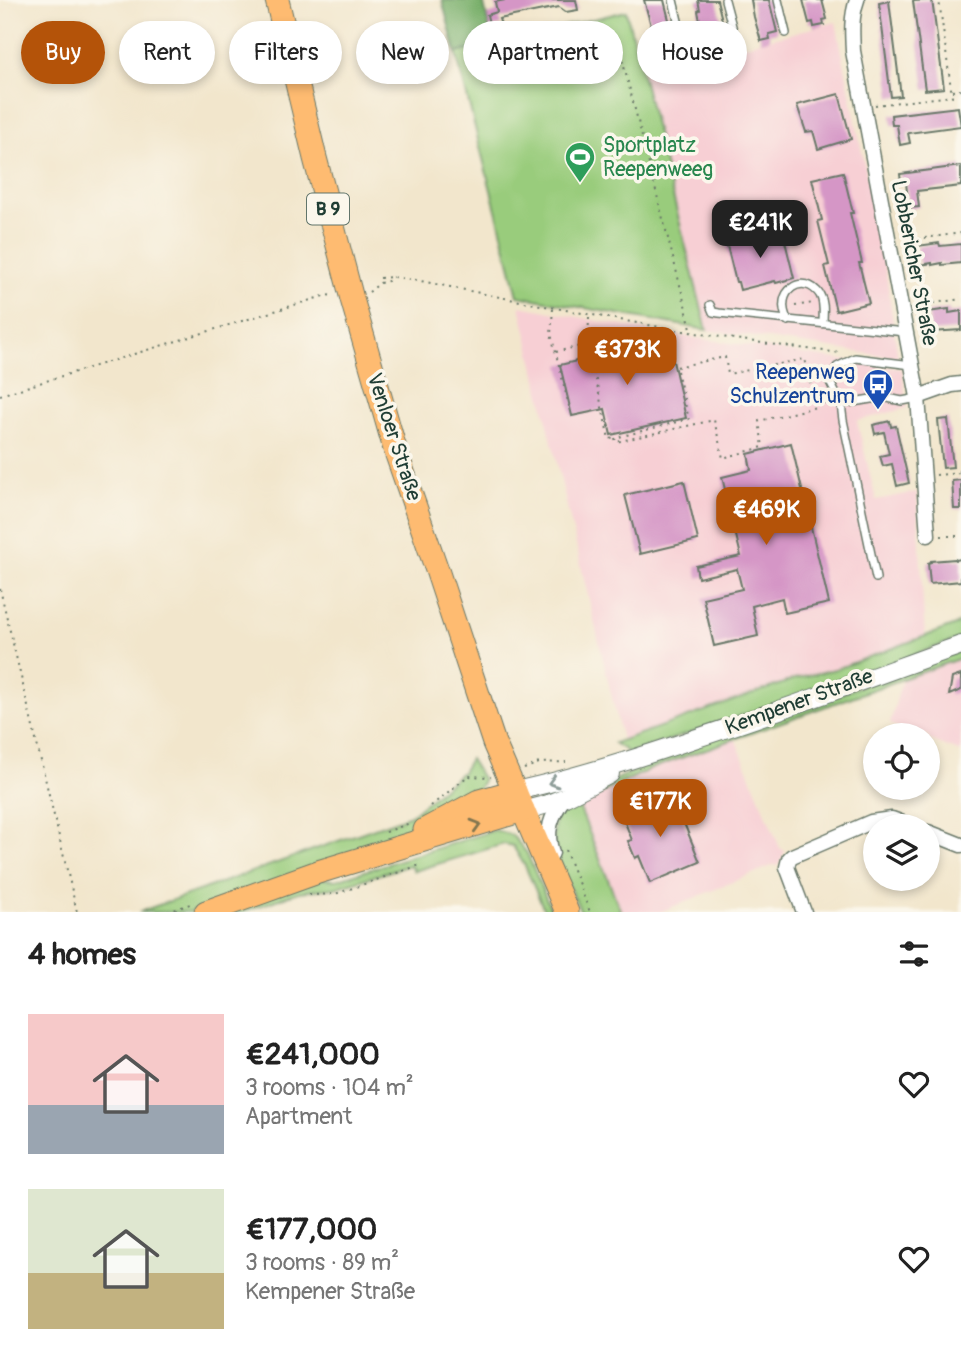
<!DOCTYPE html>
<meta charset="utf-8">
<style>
body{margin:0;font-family:Pangolin,sans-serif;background:#f2f2f2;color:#222;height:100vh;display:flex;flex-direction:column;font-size:26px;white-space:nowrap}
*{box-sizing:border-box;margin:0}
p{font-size:23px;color:#767676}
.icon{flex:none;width:38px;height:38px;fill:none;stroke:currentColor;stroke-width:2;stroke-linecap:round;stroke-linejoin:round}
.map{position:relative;height:912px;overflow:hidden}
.panel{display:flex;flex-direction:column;background:#fff;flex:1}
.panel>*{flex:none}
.top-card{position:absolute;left:21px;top:21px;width:920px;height:63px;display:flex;gap:14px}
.buttons{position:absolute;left:863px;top:723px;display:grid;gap:14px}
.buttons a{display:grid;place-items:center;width:77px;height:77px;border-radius:50%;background:#fff;box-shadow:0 4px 10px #0003;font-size:35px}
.price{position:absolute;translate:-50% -60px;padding:0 16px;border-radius:14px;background:#b45309;color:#fff;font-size:23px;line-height:46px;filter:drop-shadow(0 2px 4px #0008)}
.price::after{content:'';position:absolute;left:50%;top:42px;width:21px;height:16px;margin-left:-10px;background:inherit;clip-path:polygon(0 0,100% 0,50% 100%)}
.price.on{background:#222;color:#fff}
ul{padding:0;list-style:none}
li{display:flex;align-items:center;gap:21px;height:175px;padding:0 28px}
li span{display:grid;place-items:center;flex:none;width:196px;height:140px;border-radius:0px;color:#555}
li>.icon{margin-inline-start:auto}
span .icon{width:84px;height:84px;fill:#fffc;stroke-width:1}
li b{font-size:30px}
h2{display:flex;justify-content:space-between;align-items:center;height:84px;padding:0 28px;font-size:30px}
.chip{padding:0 24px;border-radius:32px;background:#fff;box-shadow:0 4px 10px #0003;font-size:24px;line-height:63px}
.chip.on{background:#b45309;color:#fff}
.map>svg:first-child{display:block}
</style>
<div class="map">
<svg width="961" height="912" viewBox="0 0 961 912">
<rect width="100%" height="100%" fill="#fbf7ec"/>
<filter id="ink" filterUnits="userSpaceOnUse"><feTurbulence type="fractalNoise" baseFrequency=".0143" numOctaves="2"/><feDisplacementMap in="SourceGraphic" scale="14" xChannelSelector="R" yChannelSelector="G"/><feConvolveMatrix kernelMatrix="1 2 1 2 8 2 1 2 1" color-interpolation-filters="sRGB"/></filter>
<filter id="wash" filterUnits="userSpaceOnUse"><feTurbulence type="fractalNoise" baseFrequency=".00686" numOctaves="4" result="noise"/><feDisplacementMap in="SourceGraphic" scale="28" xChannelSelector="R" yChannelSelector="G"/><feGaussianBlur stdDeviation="1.57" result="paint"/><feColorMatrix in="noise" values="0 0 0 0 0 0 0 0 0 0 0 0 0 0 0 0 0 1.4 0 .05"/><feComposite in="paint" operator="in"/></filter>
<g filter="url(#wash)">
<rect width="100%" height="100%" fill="#f2e6cc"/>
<!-- built -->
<g fill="#f7cfd4">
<path d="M 836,22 L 886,272 L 898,358 L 707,330 L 642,71 Z"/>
<path d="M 520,306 L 656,332 L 902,369 L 907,408 L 857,421 L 876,500 L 917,492 L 925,638 L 839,668 L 795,679 L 622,740 Z"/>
<path d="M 961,658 L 961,752 L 928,739 L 928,735 L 918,735 L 890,724 L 902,679 Z"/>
<path d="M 735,738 L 780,848 L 785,851 L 778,866 L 774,865 L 660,912 L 621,912 L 577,804 L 653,768 Z"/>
</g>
<!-- green -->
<g fill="#99cc7c" stroke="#5c8458" stroke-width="2">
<path d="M 626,11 L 707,330 L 518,296 L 456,53 Z"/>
<path d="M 961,623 L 961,638 L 694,732 L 629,753 L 614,743 L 795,679 L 839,668 Z"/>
<path d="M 961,651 L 961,658 L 653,768 L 578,804 L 621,912 L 581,912 C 569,884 540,838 561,809 C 564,806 570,802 574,799 L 675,752 Z"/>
<path d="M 470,759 L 483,780 L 477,792 L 463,805 L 350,854 L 191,912 L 139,912 L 411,815 L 462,772 Z"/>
<path d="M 495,830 L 512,835 L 527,853 L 552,912 L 545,912 L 526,868 L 513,846 L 504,844 L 414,871 L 410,865 L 335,888 L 299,892 L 243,912 L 222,912 L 318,878 L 336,880 Z"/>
</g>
<!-- forest -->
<path fill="#7ab06c" stroke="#4c7650" stroke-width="2" d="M 442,0 L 483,0 L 493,44 L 456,53 Z"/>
<g id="blocks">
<!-- building -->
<g fill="#d596c6">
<path d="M 505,0 L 576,0 L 578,10 L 566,12 L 559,7 L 543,10 L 499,19 L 501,25 L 490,28 L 487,15 L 497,12 L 495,2 Z"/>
<path d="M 644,0 L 664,0 L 678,56 L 670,59 L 671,64 L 662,66 Z"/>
<path d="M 698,0 L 717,0 L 728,44 L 719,46 L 720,51 L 711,53 L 703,20 L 700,21 L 698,11 L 700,10 Z"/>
<path d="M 751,0 L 769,0 L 777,32 L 769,34 L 770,39 L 761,41 L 754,17 Z"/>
<path d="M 803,0 L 822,0 L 827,19 L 823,20 L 824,25 L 814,27 L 813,22 L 809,23 Z"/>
<path d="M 932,0 L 944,88 L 925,90 L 913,1 Z"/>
<path d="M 889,1 L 901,96 L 891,97 L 879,3 Z"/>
<path d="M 839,94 L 851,139 L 818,149 L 813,131 L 806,132 L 797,105 Z"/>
<path d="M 958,107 L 961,126 L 908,133 L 910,143 L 900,145 L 897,125 L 892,125 L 891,115 Z"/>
<path d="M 961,166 L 961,186 L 917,191 L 919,207 L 909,208 L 906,183 L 901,183 L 900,174 Z"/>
<path d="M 843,172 L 853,213 L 850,213 L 862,263 L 859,263 L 869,303 L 836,311 L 825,266 L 829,265 L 818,221 L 822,220 L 812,179 Z"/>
<path d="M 790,208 L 793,222 L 780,225 L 777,211 Z"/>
<path d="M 782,229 L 794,278 L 776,283 L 775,281 L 740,290 L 738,282 L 736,282 L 726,242 Z"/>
<path d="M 939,243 L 940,246 L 961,244 L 961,263 L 942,265 L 942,263 L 932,265 L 932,263 L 920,265 L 917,246 Z"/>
<path d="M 949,309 L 949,313 L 961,311 L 961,330 L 931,332 L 928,312 Z"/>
<path d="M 668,339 L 686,418 L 611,435 L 605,409 L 572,416 L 560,365 Z"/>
<path d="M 948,419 L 953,467 L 943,468 L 938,420 Z"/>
<path d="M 890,421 L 891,427 L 896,426 L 909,483 L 897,486 L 892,464 L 883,466 L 880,456 L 889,454 L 884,432 L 875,434 L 873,425 Z"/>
<path d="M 791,443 L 829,603 L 785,613 L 782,598 L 752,606 L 758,636 L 714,646 L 703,598 L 742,589 L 737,569 L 698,578 L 696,566 L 741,556 L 722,477 L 751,470 L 748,454 Z"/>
<path d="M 961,480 L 961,509 L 954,509 L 952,481 Z"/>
<path d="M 684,481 L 698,540 L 640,554 L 625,495 Z"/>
<path d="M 955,559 L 956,560 L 961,559 L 961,581 L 930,584 L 928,563 L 931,562 L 931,561 Z"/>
<path d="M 961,675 L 961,690 L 949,695 L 952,678 Z"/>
<path d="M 672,794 L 700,862 L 650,883 L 639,856 L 635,858 L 628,841 L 632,840 L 622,815 Z"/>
</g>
</g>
</g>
<g filter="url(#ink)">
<use href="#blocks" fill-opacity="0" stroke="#697869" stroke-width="2"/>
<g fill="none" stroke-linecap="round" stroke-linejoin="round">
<!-- service casing -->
<g stroke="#697869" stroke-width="10">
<g id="service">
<path d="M 673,0 L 687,58"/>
<path d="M 725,0 L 737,45"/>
<path d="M 778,0 L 786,33"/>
<path d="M 710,305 L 713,312 L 719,313 L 905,332"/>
<path d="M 788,321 C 772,291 804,271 820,295 C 825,303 823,314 823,323"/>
<path d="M 841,404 L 883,397 L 902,401 L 918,398"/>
<path d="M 876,578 L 843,420 L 841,404 L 829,380 L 837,367 L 855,358 L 912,365"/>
</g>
</g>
<!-- minor casing -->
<g stroke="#697869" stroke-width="17">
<g id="minor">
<path d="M 857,0 C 851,17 852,33 853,51 L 918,397 L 928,535"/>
<path d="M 918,397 L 952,385 L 961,384"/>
<path d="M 928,832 L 961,845"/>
<path d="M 548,859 L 552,853 C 545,831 551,816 564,798"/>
<path d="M 804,912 L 787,867 L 789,859 L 792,856 L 871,822 L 892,819 L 911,826"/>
</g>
</g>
<!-- tertiary casing -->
<g stroke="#697869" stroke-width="20">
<g id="tertiary">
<path d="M 515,791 C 576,778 635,759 694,739 C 784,710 872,677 961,645"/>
<path d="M 523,810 C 555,805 582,789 610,774"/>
</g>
</g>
<!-- primary casing -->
<g stroke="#697869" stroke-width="25">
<g id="primary">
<path d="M 277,0 L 315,158 L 352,299 L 395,449 L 437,570 L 494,743 L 567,912"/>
<path d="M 425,830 L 479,801 L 515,791"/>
<path d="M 206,912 L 318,872 L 523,810"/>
</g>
</g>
<!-- path -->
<g stroke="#697869" stroke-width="2" stroke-dasharray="2 5" stroke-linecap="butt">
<path d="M 619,47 L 692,332"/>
<path d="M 952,91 L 961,90"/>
<path d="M 875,105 L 952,96 L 939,0"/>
<path d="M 904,241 L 961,233"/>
<path d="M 380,278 L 393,277 L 416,280 C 557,309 698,337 841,353"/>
<path d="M 369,292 L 380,283 L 388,281 L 393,277"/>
<path d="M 795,306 L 813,303"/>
<path d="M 913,306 L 961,299"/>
<path d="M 553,309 L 551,334 L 570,410"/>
<path d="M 589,317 L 588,344 L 609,439 L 615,438"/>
<path d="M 556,352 L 588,344"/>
<path d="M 725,357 L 728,374 L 805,359 L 816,407 L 759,421 L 763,447 L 723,458 L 714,420 L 616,442 L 615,438 L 689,419 L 676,367 Z"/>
<path d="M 0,395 L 327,295 L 334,296"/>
<path d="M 816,403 L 828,403"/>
<path d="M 960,463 L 960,472"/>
<path d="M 936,475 L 961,473"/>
<path d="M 941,536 L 961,536"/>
<path d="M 0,589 L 77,912"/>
<path d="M 524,769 L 539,763 L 566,762"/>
<path d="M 639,801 L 685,783"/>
<path d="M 431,806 L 468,776 L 491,777"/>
<path d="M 386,832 L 410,823"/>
<path d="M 565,850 L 590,912"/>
<path d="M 309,895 L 335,894 L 420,865"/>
<path d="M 168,912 L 190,904"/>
</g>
<!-- service -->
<use href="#service" stroke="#fff" stroke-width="7"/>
<!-- minor -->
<use href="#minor" stroke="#fff" stroke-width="14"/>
<!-- tertiary -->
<use href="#tertiary" stroke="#fff" stroke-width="18"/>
<!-- primary -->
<use href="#primary" stroke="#febb71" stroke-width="23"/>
</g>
<!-- one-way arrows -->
<defs><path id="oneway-chevron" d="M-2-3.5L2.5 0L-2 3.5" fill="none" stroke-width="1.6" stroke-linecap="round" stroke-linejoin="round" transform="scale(1.75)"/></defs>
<use stroke="#8f9e9a" href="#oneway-chevron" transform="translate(553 782) rotate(164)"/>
<use stroke="#83764f" href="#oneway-chevron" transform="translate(476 825) rotate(-16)"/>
</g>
<!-- icons -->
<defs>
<g id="stadium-pin" transform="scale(1.575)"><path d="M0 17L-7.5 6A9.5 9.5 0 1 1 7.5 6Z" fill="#2e9e5b" stroke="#fbf7ec"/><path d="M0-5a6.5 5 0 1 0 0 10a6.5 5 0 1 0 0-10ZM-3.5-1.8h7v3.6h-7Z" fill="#fff"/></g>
<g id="bus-pin" transform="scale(1.575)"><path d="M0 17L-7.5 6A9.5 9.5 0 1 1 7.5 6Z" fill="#1a4fb4" stroke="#fbf7ec"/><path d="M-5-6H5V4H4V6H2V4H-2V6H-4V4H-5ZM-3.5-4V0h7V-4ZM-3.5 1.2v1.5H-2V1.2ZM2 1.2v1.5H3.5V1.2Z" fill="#fff"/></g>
</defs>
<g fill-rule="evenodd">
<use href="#stadium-pin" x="580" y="157"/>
<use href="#bus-pin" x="878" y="384"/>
</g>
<g text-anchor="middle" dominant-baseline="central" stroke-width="7" stroke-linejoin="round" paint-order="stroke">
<!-- shield labels -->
<rect fill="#fbf7ec" stroke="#61756b" stroke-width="2" x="307" y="193.5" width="42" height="31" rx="5"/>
<g font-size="19" font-weight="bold" fill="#1f3d34">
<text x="328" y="209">B 9</text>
</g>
<!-- leisure labels -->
<g font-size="21" fill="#27864d" stroke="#fbf7ec" text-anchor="start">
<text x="603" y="145">Sportplatz<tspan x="603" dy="24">Reepenweeg</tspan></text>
</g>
<!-- street labels -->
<g font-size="21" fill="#1f3d34" stroke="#fbf7ec">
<text transform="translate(914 263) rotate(79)">Lobbericher Straße</text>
<text transform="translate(394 437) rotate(72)">Venloer Straße</text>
<text transform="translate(799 702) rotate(-20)">Kempener Straße</text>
</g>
<!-- transit labels -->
<g font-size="21" fill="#164399" stroke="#fbf7ec" text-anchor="end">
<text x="855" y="372">Reepenweg<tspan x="855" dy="24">Schulzentrum</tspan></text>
</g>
</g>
</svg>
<div class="buttons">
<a><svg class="icon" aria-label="locate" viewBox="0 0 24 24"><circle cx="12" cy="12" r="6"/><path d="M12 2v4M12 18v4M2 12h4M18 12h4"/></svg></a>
<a><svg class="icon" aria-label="layers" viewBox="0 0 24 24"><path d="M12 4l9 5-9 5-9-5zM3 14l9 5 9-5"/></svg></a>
</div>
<b class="price on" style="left:760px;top:260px">€241K</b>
<b class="price" style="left:627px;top:387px">€373K</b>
<b class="price" style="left:766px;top:547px">€469K</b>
<b class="price" style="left:660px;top:839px">€177K</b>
<div class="top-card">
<a class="chip on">Buy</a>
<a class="chip">Rent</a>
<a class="chip">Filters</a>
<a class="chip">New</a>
<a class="chip">Apartment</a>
<a class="chip">House</a>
</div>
</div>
<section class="panel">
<h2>4 homes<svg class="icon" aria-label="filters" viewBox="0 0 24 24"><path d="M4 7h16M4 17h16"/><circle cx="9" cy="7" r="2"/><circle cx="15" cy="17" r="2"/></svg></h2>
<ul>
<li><span style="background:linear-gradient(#f6c9c9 65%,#9aa5b1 0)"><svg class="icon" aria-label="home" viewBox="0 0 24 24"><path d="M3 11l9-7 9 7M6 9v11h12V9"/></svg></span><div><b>€241,000</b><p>3 rooms · 104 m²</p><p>Apartment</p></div><svg class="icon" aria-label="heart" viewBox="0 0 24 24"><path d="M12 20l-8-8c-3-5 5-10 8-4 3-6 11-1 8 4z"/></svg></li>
<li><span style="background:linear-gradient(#dfe7d0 60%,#c2b280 0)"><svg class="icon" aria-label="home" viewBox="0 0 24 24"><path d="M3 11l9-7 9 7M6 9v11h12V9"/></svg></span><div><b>€177,000</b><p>3 rooms · 89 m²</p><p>Kempener Straße</p></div><svg class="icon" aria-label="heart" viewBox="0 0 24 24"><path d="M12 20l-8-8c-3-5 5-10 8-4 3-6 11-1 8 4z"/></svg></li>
</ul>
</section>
